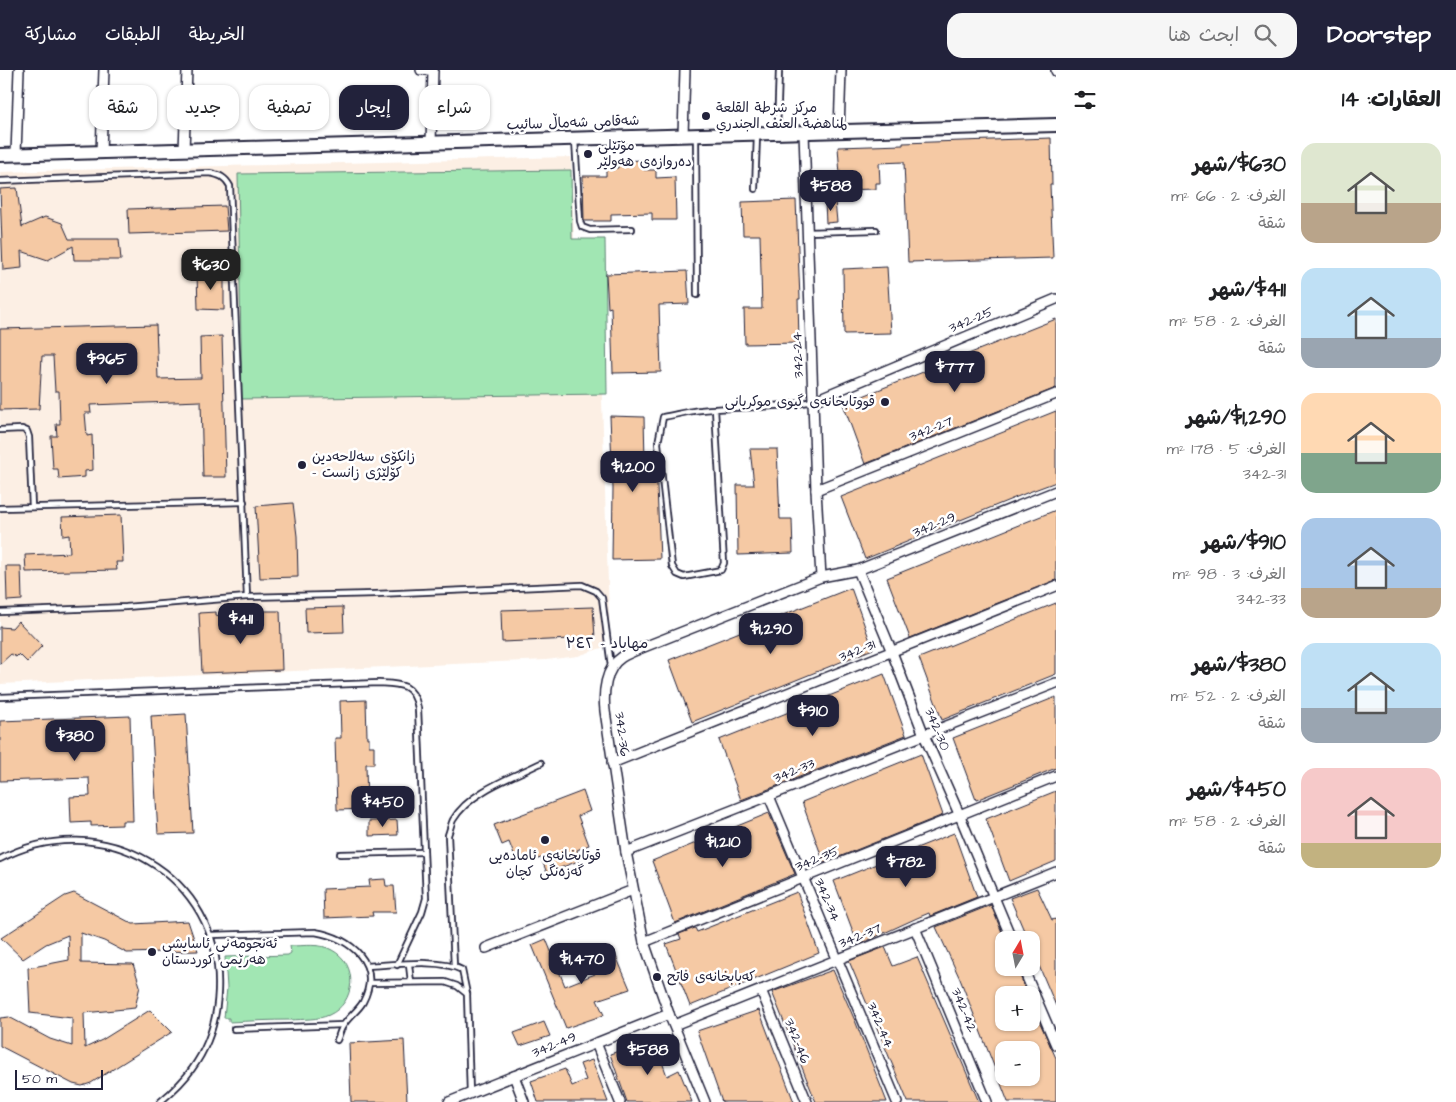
<!DOCTYPE html>
<html lang="ar">
<meta charset="utf-8">
<style>
body{margin:0;font-family:"Architects Daughter","Playpen Sans Arabic",sans-serif;background:#f6f6f6;color:#202124;direction:rtl;height:100vh;display:flex;flex-direction:column;font-size:19px;white-space:nowrap}
*{box-sizing:border-box;margin:0}
p{font-size:16px;color:#757577}
.icon{flex:none;width:28px;height:28px;fill:none;stroke:currentColor;stroke-width:2;stroke-linecap:round;stroke-linejoin:round}
.map{position:relative;flex:1;overflow:hidden;direction:ltr}
.details{display:flex;flex-direction:column;background:#fff;width:400px}
.details>*{flex:none}
.top-card{position:absolute;left:15px;top:15px;width:475px;height:45px;direction:rtl;display:flex;gap:10px}
.needle{width:32px;rotate:10deg}
.buttons{position:absolute;left:995px;top:861px;display:grid;gap:10px}
.buttons a{display:grid;place-items:center;width:45px;height:45px;border-radius:10px;background:#fff;box-shadow:0 1px 4px #0004;font-size:25px}
.scale{position:absolute;left:15px;bottom:12px;width:88px;box-sizing:border-box;padding-left:5px;border:2px solid #22223b;border-top:0;font-size:14px;line-height:18px;white-space:nowrap;color:#22223b;-webkit-text-stroke:4px #fff;paint-order:stroke}
.price{position:absolute;translate:-50% -42px;padding:0 11px;border-radius:10px;background:#22223b;color:#fff;font-size:16px;line-height:32px;filter:drop-shadow(0 1px 2px #0008)}
.price::after{content:'';position:absolute;left:50%;top:30px;width:15px;height:11px;margin-left:-8px;background:inherit;clip-path:polygon(0 0,100% 0,50% 100%)}
.price.on{background:#222;color:#fff}
ul{padding:0;list-style:none}
li{display:flex;align-items:center;gap:15px;height:125px;padding:0 15px}
li span{display:grid;place-items:center;flex:none;width:140px;height:100px;border-radius:15px;color:#555}
li>.icon{margin-inline-start:auto}
span .icon{width:60px;height:60px;fill:#fffc;stroke-width:1}
li b{font-size:21px}
h2{display:flex;justify-content:space-between;align-items:center;height:60px;padding:0 15px;font-size:21px}
.chip{padding:0 18px;border-radius:15px;background:#fff;box-shadow:0 1px 4px #0004;font-size:18px;line-height:45px}
.chip.on{background:#22223b;color:#fff}
header{display:flex;align-items:center;gap:30px;box-sizing:border-box;height:70px;padding:0 25px;background:#22223b;color:#fff}
header strong{font-size:24px}
nav{display:flex;gap:28px;margin-inline-start:auto;font-size:18px}
.search{width:350px;height:45px;background:#f6f6f6;display:flex;align-items:center;gap:12px;box-sizing:border-box;padding:0 18px;border-radius:15px;color:#757577;font-size:19px}
main{display:flex;flex:1;min-height:0}
.map>svg:first-child{display:block}
</style>
<header>
<strong>Doorstep</strong>
<div class="search"><svg class="icon" aria-label="search" viewBox="0 0 24 24"><circle cx="10" cy="10" r="6"/><path d="M15 15l6 6"/></svg>ابحث هنا</div>
<nav><a>الخريطة</a><a>الطبقات</a><a>مشاركة</a></nav>
</header>
<main>
<section class="details">
<h2>العقارات: 14<svg class="icon" aria-label="filters" viewBox="0 0 24 24"><path d="M4 7h16M4 17h16"/><circle cx="9" cy="7" r="2"/><circle cx="15" cy="17" r="2"/></svg></h2>
<ul>
<li><span style="background:linear-gradient(#dfe7d0 60%,#b9a48a 0)"><svg class="icon" aria-label="home" viewBox="0 0 24 24"><path d="M3 11l9-7 9 7M6 9v11h12V9"/></svg></span><div><b>$630/شهر</b><p>الغرف: 2 · 66 m²</p><p>شقة</p></div></li>
<li><span style="background:linear-gradient(#bfe0f5 70%,#9aa5b1 0)"><svg class="icon" aria-label="home" viewBox="0 0 24 24"><path d="M3 11l9-7 9 7M6 9v11h12V9"/></svg></span><div><b>$411/شهر</b><p>الغرف: 2 · 58 m²</p><p>شقة</p></div></li>
<li><span style="background:linear-gradient(#ffd9b3 60%,#7fa58c 0)"><svg class="icon" aria-label="home" viewBox="0 0 24 24"><path d="M3 11l9-7 9 7M6 9v11h12V9"/></svg></span><div><b>$1,290/شهر</b><p>الغرف: 5 · 178 m²</p><p>342-31</p></div></li>
<li><span style="background:linear-gradient(#a9c7e8 70%,#b9a48a 0)"><svg class="icon" aria-label="home" viewBox="0 0 24 24"><path d="M3 11l9-7 9 7M6 9v11h12V9"/></svg></span><div><b>$910/شهر</b><p>الغرف: 3 · 98 m²</p><p>342-33</p></div></li>
<li><span style="background:linear-gradient(#bfe0f5 65%,#9aa5b1 0)"><svg class="icon" aria-label="home" viewBox="0 0 24 24"><path d="M3 11l9-7 9 7M6 9v11h12V9"/></svg></span><div><b>$380/شهر</b><p>الغرف: 2 · 52 m²</p><p>شقة</p></div></li>
<li><span style="background:linear-gradient(#f6c9c9 75%,#c2b280 0)"><svg class="icon" aria-label="home" viewBox="0 0 24 24"><path d="M3 11l9-7 9 7M6 9v11h12V9"/></svg></span><div><b>$450/شهر</b><p>الغرف: 2 · 58 m²</p><p>شقة</p></div></li>
</ul>
</section>
<div class="map">
<svg width="1056" height="1032" viewBox="0 0 1056 1032">
<rect width="100%" height="100%" fill="#fff"/>
<filter id="ink" filterUnits="userSpaceOnUse"><feTurbulence type="fractalNoise" baseFrequency=".02" numOctaves="2"/><feDisplacementMap in="SourceGraphic" scale="10" xChannelSelector="R" yChannelSelector="G"/><feConvolveMatrix kernelMatrix="1 2 1 2 8 2 1 2 1" color-interpolation-filters="sRGB"/></filter>
<g filter="url(#ink)">
<!-- built -->
<path fill="#fcefe4" d="M 571,87 L 574,169 L 600,173 L 602,330 L 610,575 L 578,586 L 546,590 L 0,614 L 0,102 Z"/>
<!-- green -->
<g fill="#a1e6b3" stroke="#628477">
<path d="M 571,100 L 572,169 L 605,169 L 607,324 L 242,329 L 238,104 Z"/>
<path d="M 290,876 C 304,876 320,873 332,880 C 359,894 356,933 329,945 C 318,950 303,949 291,950 C 270,950 250,951 229,952 L 229,948 L 224,948 L 227,918 L 225,887 L 288,885 L 291,883 Z"/>
</g>
<!-- building -->
<g fill="#f5c9a4" stroke="#22223b" fill-rule="evenodd">
<path d="M 1051,68 L 1052,115 L 1050,115 L 1053,188 L 908,192 L 904,92 L 879,93 L 880,113 L 876,113 L 876,119 L 841,120 L 838,77 L 903,75 L 903,73 Z"/>
<path d="M 644,90 L 644,100 L 656,100 L 656,108 L 675,107 L 676,150 L 652,150 L 652,143 L 611,144 L 611,151 L 584,151 L 583,106 L 606,106 L 606,98 L 618,98 L 618,91 Z"/>
<path d="M 17,118 L 22,157 L 45,147 L 62,153 L 69,169 L 119,169 L 121,190 L 74,190 L 73,176 L 48,190 L 21,181 L 22,198 L 3,200 L 0,119 Z"/>
<path d="M 796,130 L 800,229 L 798,229 L 799,273 L 745,274 L 744,239 L 762,239 L 760,165 L 743,165 L 742,132 Z"/>
<path d="M 835,131 L 837,152 L 826,153 L 825,132 Z"/>
<path d="M 225,136 L 227,161 L 129,164 L 128,139 Z"/>
<path d="M 887,197 L 891,263 L 844,264 L 843,199 Z"/>
<path d="M 687,201 L 689,234 L 659,235 L 661,302 L 613,303 L 611,237 L 608,238 L 606,204 Z"/>
<path d="M 197,203 L 224,203 L 224,240 L 198,239 Z"/>
<path d="M 1056,249 L 1056,318 L 865,394 L 843,334 Z"/>
<path d="M 156,255 L 158,309 L 201,308 L 200,267 L 222,266 L 226,407 L 203,407 L 201,331 L 90,335 L 91,343 L 85,343 L 87,366 L 92,365 L 93,400 L 85,401 L 85,407 L 59,409 L 58,399 L 53,399 L 51,366 L 57,366 L 56,354 L 60,354 L 59,321 L 55,321 L 53,286 L 42,286 L 39,339 L 0,340 L 0,259 Z"/>
<path d="M 1056,341 L 1056,412 L 1029,422 L 865,489 L 841,427 Z"/>
<path d="M 610,346 L 644,347 L 645,391 L 656,392 L 660,489 L 612,490 L 613,418 Z"/>
<path d="M 750,379 L 777,379 L 780,449 L 792,449 L 793,483 L 738,485 L 737,415 L 754,415 Z"/>
<path d="M 293,433 L 297,466 L 298,507 L 260,508 L 256,436 Z"/>
<path d="M 1056,440 L 1056,510 L 910,568 L 887,508 Z"/>
<path d="M 121,445 L 123,492 L 116,492 L 117,500 L 26,502 L 25,485 L 70,483 L 69,465 L 63,466 L 62,447 Z"/>
<path d="M 6,496 L 21,496 L 22,530 L 7,531 Z"/>
<path d="M 851,518 L 873,579 L 692,652 L 669,590 Z"/>
<path d="M 1056,533 L 1056,604 L 942,650 L 919,588 Z"/>
<path d="M 343,537 L 344,562 L 306,563 L 305,538 Z"/>
<path d="M 593,537 L 595,568 L 502,572 L 501,540 Z"/>
<path d="M 265,541 L 280,541 L 282,600 L 202,603 L 199,543 L 216,542 L 216,545 L 220,546 L 223,552 L 233,562 L 246,562 L 254,555 L 258,547 Z"/>
<path d="M 18,551 L 42,576 L 27,592 L 19,584 L 16,587 L 11,584 L 0,594 L 0,557 L 12,558 Z"/>
<path d="M 884,604 L 906,665 L 741,730 L 719,670 Z"/>
<path d="M 1056,627 L 1056,698 L 976,730 L 953,668 Z"/>
<path d="M 366,630 L 367,667 L 369,667 L 369,676 L 374,676 L 374,694 L 366,694 L 367,739 L 337,740 L 335,668 L 341,668 L 340,631 Z"/>
<path d="M 186,644 L 193,763 L 158,764 L 151,646 Z"/>
<path d="M 130,646 L 133,751 L 122,751 L 122,755 L 91,756 L 91,752 L 71,753 L 70,727 L 90,726 L 89,708 L 0,711 L 0,651 Z"/>
<path d="M 921,684 L 943,745 L 824,793 L 802,732 Z"/>
<path d="M 583,721 L 590,741 L 578,746 L 589,775 L 577,780 L 581,790 L 547,803 L 541,788 L 529,792 L 526,786 L 516,790 L 509,772 L 502,775 L 494,755 Z"/>
<path d="M 1056,721 L 1056,791 L 1009,811 L 986,749 Z"/>
<path d="M 769,743 L 795,804 L 675,853 L 652,791 Z"/>
<path d="M 397,750 L 398,765 L 369,766 L 369,751 Z"/>
<path d="M 954,763 L 977,827 L 930,846 L 929,843 L 917,848 L 858,875 L 834,811 Z"/>
<path d="M 385,809 L 386,816 L 394,816 L 396,842 L 372,842 L 373,846 L 324,848 L 323,819 L 370,817 L 369,810 Z"/>
<path d="M 1037,818 L 1052,850 L 1056,849 L 1056,936 L 1031,877 L 1031,870 L 1028,870 L 1010,828 Z"/>
<path d="M 797,822 L 819,883 L 690,936 L 666,874 L 681,869 L 679,864 L 695,858 L 697,862 Z"/>
<path d="M 74,823 L 133,854 L 188,851 L 198,881 L 127,883 L 104,871 L 81,863 L 81,893 L 133,894 L 140,916 L 135,938 L 84,943 L 85,978 L 102,970 L 150,940 L 172,962 L 91,1013 L 82,1016 L 73,1014 L 0,976 L 0,948 L 9,947 L 50,969 L 72,976 L 72,948 L 30,943 L 28,898 L 69,890 L 68,865 L 46,874 L 23,889 L 1,868 L 65,826 Z"/>
<path d="M 991,835 L 1005,870 L 1004,870 L 1004,898 L 1017,898 L 1028,925 L 1000,925 L 1004,933 L 1004,952 L 1031,952 L 1031,933 L 1056,988 L 1056,1032 L 1008,1032 L 960,909 L 936,857 ZM 1004,980 L 1031,980 L 1031,1008 L 1004,1008 Z"/>
<path d="M 546,869 L 565,916 L 595,904 L 587,888 L 613,879 L 630,919 L 597,930 L 604,945 L 566,958 L 532,875 Z"/>
<path d="M 885,877 L 893,896 L 917,887 L 979,1032 L 908,1032 L 849,891 Z"/>
<path d="M 833,900 L 856,953 L 887,1032 L 816,1032 L 807,1010 L 772,922 Z"/>
<path d="M 759,940 L 794,1032 L 722,1032 L 697,961 Z"/>
<path d="M 544,952 L 550,966 L 520,976 L 514,963 Z"/>
<path d="M 654,969 L 667,1006 L 679,1000 L 692,1032 L 627,1032 L 610,984 Z"/>
<path d="M 404,970 L 407,1032 L 351,1032 L 349,973 Z"/>
<path d="M 592,990 L 608,1032 L 538,1032 L 531,1011 L 565,999 L 572,1016 L 586,1010 L 580,994 Z"/>
</g>
<g fill="none" stroke-linecap="round" stroke-linejoin="round">
<!-- lane casing -->
<g stroke="#22223b" stroke-width="8">
<g id="lane">
<path d="M 777,62 L 779,0"/>
<path d="M 696,66 L 697,225"/>
<path d="M 575,70 L 580,151 L 582,157 L 590,160 L 632,159"/>
<path d="M 0,111 L 210,103 C 220,105 225,107 230,116 L 247,527"/>
<path d="M 755,119 L 757,66"/>
<path d="M 807,162 L 876,160"/>
<path d="M 715,339 L 724,493 L 721,500 L 684,507 L 677,504 L 672,496 L 658,373 L 663,347 C 675,345 688,341 701,340 C 738,336 776,339 813,331"/>
<path d="M 0,360 L 22,359 L 27,361 L 29,367 L 32,437"/>
<path d="M 0,438 L 244,432"/>
<path d="M 0,542 L 126,537 L 247,527 L 376,524 L 582,515 L 596,521 L 602,528 L 611,596"/>
<path d="M 0,627 L 379,613 C 400,614 413,613 418,638 L 426,828 L 422,842 L 397,895"/>
<path d="M 340,784 L 424,782"/>
<path d="M 0,789 C 101,736 223,804 218,921 C 217,949 208,977 192,999 C 183,1012 172,1022 160,1032"/>
<path d="M 210,865 L 315,862 C 350,868 383,893 363,932 C 358,941 348,947 343,956 C 340,960 339,966 337,970"/>
<path d="M 409,895 L 411,912"/>
<path d="M 367,896 C 393,895 440,888 462,900 L 467,924 L 470,1024"/>
<path d="M 454,896 L 448,765 C 450,760 451,754 453,750 C 470,721 513,707 541,693"/>
<path d="M 369,913 L 445,912 L 457,916 L 467,924"/>
<path d="M 234,959 L 343,955"/>
</g>
</g>
<!-- street casing -->
<g stroke="#22223b" stroke-width="12">
<g id="street">
<path d="M 421,0 L 433,0"/>
<path d="M 1056,0 L 1056,1"/>
<path d="M 839,61 L 841,0"/>
<path d="M 804,62 L 816,420 L 821,507"/>
<path d="M 683,65 L 685,0"/>
<path d="M 431,73 L 433,0"/>
<path d="M 184,80 L 187,0"/>
<path d="M 101,82 L 104,0"/>
<path d="M 16,84 L 19,0"/>
<path d="M 813,331 L 1056,229"/>
<path d="M 816,420 L 1056,324"/>
<path d="M 858,500 L 892,582 L 924,665 L 960,746 L 1012,870"/>
<path d="M 612,693 L 1056,516"/>
<path d="M 769,726 L 897,1032"/>
<path d="M 626,782 L 1056,613"/>
<path d="M 915,858 L 987,1032"/>
<path d="M 644,872 L 1056,706"/>
<path d="M 486,878 L 633,820"/>
<path d="M 1023,898 L 1056,975"/>
<path d="M 761,920 L 807,1032"/>
<path d="M 674,955 L 1056,802"/>
<path d="M 596,973 L 620,1032"/>
<path d="M 514,1006 L 524,1032"/>
<path d="M 449,1032 L 669,944"/>
<path d="M 705,1032 L 669,944 L 644,872 L 626,782 L 605,641 C 603,623 605,598 622,587 C 629,583 637,580 644,577 L 821,507 L 858,500 L 1056,421"/>
</g>
</g>
<!-- secondary casing -->
<g stroke="#22223b" stroke-width="16">
<path id="secondary" d="M 0,85 L 1056,55"/>
</g>
<!-- lane -->
<use href="#lane" stroke="#fff" stroke-width="4.5"/>
<!-- street -->
<use href="#street" stroke="#fff" stroke-width="9"/>
<!-- secondary -->
<use href="#secondary" stroke="#fff" stroke-width="12"/>
</g>
</g>
<!-- markers -->
<g fill="#22223b" stroke="#fff" stroke-width="2">
<circle cx="706" cy="46" r="5"/>
<circle cx="588" cy="84" r="5"/>
<circle cx="885" cy="332" r="5"/>
<circle cx="302" cy="395" r="5"/>
<circle cx="545" cy="770" r="5"/>
<circle cx="152" cy="882" r="5"/>
<circle cx="657" cy="907" r="5"/>
</g>
<g text-anchor="middle" dominant-baseline="central" stroke-width="5" stroke-linejoin="round" paint-order="stroke">
<!-- poi labels -->
<g font-size="14" fill="#22223b" stroke="#fff" text-anchor="start">
<text x="716" y="38">مركز شرطة القلعة<tspan x="716" dy="16">لمناهضة العنف الجندري</tspan></text>
<text x="598" y="76">مۆتێلی<tspan x="598" dy="16">دەروازەی هەولێر</tspan></text>
<text x="875" y="332" text-anchor="end">قووتابخانەی گيوی موكريانی</text>
<text x="312" y="387">زانکۆی سەلاحەدین<tspan x="312" dy="16">- کۆلێژی زانست</tspan></text>
<text x="545" y="786" text-anchor="middle">قوتابخانەی ئامادەیی<tspan x="545" dy="16">گەزەنگی کچان</tspan></text>
<text x="162" y="874">ئەنجومەنی ئاسایشی<tspan x="162" dy="16">هەرێمی کوردستان</tspan></text>
<text x="667" y="907">كەبابخانەی فاتح</text>
</g>
<!-- street labels -->
<g font-size="14" fill="#22223b" stroke="#fff">
<text transform="translate(573 53) rotate(-2)">شەقامی شەماڵ سائیب</text>
<text transform="translate(971 250) rotate(-23)">342-25</text>
<text transform="translate(798 285) rotate(-92)">342-24</text>
<text transform="translate(931 359) rotate(-22)">342-27</text>
<text transform="translate(934 455) rotate(-22)">342-29</text>
<text transform="translate(857 581) rotate(-22)">342-31</text>
<text transform="translate(937 659) rotate(68)">342-30</text>
<text transform="translate(622 664) rotate(83)">342-36</text>
<text transform="translate(794 701) rotate(-22)">342-33</text>
<text transform="translate(817 789) rotate(-22)">342-35</text>
<text transform="translate(827 830) rotate(67)">342-34</text>
<text transform="translate(860 866) rotate(-22)">342-37</text>
<text transform="translate(964 940) rotate(68)">342-42</text>
<text transform="translate(880 955) rotate(67)">342-44</text>
<text transform="translate(797 971) rotate(68)">342-46</text>
<text transform="translate(554 975) rotate(-22)">342-49</text>
</g>
<!-- neighbourhood labels -->
<g font-size="15" fill="#22223b" stroke="#fff">
<text x="607" y="573">مهاباد - ٣٤٢</text>
</g>
</g>
</svg>
<div class="buttons">
<a><svg class="needle" viewBox="-14 -14 28 28"><path d="M0-13l5 13h-10z" fill="#e53935"/><path d="M0 13l5-13h-10z" fill="#757577"/></svg></a>
<a>+</a>
<a>−</a>
</div>
<div class="scale">50 m</div>
<b class="price" style="left:831px;top:142px">$588</b>
<b class="price on" style="left:211px;top:221px">$630</b>
<b class="price" style="left:107px;top:315px">$965</b>
<b class="price" style="left:955px;top:323px">$777</b>
<b class="price" style="left:633px;top:423px">$1,200</b>
<b class="price" style="left:241px;top:575px">$411</b>
<b class="price" style="left:771px;top:585px">$1,290</b>
<b class="price" style="left:813px;top:667px">$910</b>
<b class="price" style="left:75px;top:692px">$380</b>
<b class="price" style="left:383px;top:758px">$450</b>
<b class="price" style="left:723px;top:798px">$1,210</b>
<b class="price" style="left:906px;top:818px">$782</b>
<b class="price" style="left:582px;top:915px">$1,470</b>
<b class="price" style="left:648px;top:1006px">$588</b>
<div class="top-card">
<a class="chip">شراء</a>
<a class="chip on">إيجار</a>
<a class="chip">تصفية</a>
<a class="chip">جديد</a>
<a class="chip">شقة</a>
</div>
</div>
</main>
